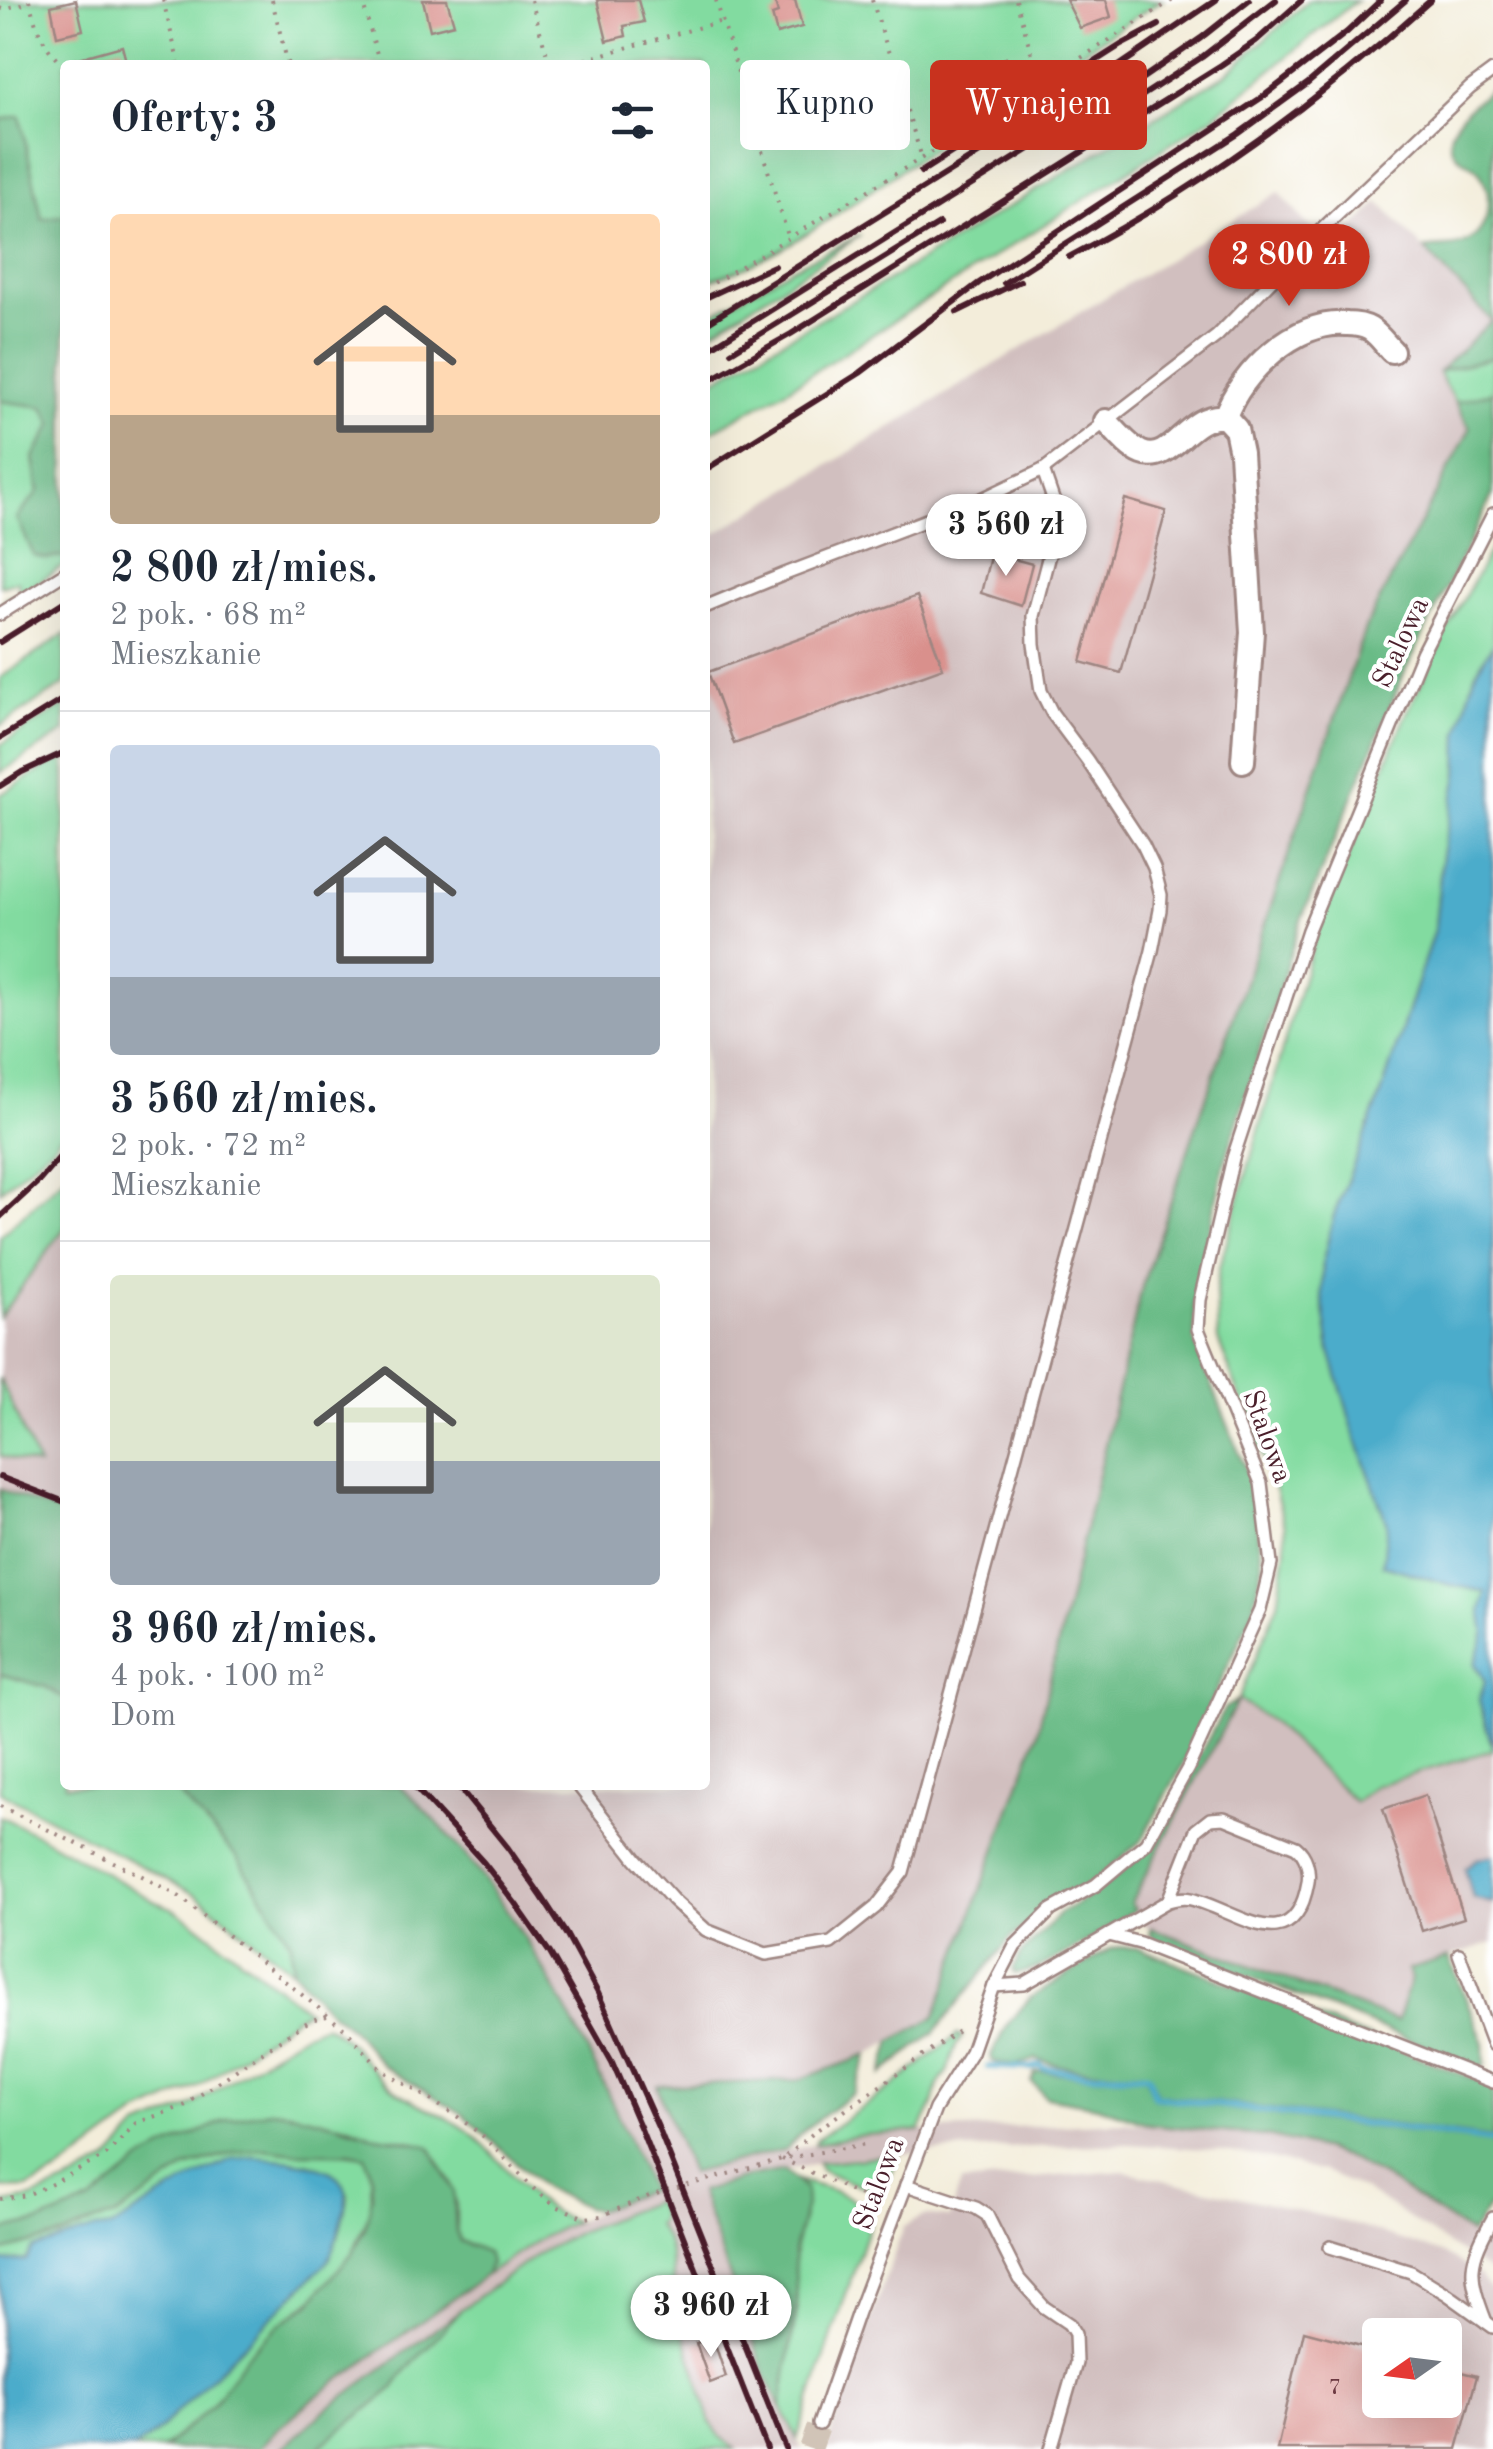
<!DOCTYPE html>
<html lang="pl">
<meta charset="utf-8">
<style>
body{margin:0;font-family:"Old Standard TT",serif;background:#f2f2f3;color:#1f2937;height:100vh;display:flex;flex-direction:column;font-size:38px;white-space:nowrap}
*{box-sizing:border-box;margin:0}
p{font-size:32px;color:#747a83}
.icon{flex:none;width:55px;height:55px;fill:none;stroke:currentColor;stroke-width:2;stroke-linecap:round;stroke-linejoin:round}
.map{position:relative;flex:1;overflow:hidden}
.drawer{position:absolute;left:60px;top:60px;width:650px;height:1730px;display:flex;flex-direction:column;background:#fff;border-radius:10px;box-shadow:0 10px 40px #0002}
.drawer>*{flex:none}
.top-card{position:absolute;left:740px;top:60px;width:602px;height:90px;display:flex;gap:20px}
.needle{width:65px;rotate:256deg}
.controls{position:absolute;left:1362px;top:2318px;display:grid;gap:20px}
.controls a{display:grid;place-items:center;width:100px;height:100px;border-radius:10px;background:#fff;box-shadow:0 10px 40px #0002;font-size:50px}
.price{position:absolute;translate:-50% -85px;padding:0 22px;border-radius:35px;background:#fff;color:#222;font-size:32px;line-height:65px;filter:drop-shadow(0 2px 5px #0008)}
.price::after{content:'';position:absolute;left:50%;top:60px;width:30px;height:22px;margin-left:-15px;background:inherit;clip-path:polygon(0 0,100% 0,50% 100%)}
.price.current{background:#c8321e;color:#fff}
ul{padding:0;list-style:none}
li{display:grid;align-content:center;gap:20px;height:530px;padding:0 50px}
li+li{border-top:2px solid #e0e1e3}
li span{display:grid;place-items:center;height:310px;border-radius:10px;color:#555}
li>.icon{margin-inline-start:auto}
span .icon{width:180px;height:180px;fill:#fffc;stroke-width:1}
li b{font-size:42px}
h2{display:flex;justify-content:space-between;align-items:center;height:120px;padding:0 50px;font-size:42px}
.chip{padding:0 35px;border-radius:10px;background:#fff;box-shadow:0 10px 40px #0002;font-size:35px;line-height:90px}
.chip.current{background:#c8321e;color:#fff}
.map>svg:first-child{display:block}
</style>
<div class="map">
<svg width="1493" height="2449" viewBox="0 0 1493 2449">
<rect width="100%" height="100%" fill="#fff"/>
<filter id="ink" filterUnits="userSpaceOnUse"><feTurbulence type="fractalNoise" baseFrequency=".01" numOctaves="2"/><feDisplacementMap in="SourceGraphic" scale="20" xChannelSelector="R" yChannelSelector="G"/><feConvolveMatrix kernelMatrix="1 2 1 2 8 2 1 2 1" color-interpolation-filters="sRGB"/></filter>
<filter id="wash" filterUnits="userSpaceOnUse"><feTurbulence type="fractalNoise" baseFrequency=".0048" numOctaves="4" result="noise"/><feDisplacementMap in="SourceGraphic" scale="40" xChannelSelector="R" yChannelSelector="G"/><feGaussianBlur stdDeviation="2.25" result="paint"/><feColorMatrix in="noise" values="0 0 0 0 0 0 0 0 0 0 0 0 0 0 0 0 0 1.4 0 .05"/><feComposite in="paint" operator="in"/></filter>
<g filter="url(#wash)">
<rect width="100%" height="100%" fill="#f3edda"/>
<!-- industrial -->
<g fill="#d1bfbf" fill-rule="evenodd">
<path d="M 1279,192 L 1331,252 L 1379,202 L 1492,321 L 1470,429 L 1366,626 L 1315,774 L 1037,1734 L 934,2017 L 868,2055 L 799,2080 L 658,2086 L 691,2173 L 815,2144 L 863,2135 L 920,2131 L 1123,2122 L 1272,2137 L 1325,2150 L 1354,2161 L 1388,2180 L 1493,2249 L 1493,2274 L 1378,2198 L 1350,2183 L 1324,2172 L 1272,2159 L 1219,2150 L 1129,2144 L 1002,2148 L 854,2157 L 748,2177 L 699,2192 L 768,2381 L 802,2449 L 735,2449 L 720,2436 L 711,2423 L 677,2311 L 670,2253 L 666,2237 L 656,2223 L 660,2220 L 660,2212 L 655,2201 L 538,2253 L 323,2412 L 282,2449 L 258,2449 L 276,2430 L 313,2399 L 521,2250 L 559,2228 L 650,2190 L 591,2056 L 540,1966 L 495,1894 L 451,1840 L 399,1785 L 705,1785 L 705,540 Z"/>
<path d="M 65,1227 L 65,1515 L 0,1489 L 0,1456 L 37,1465 L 0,1378 L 0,1317 Z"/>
<path d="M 1238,1700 L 1272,1722 L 1355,1802 L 1374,1786 L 1493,1750 L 1493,1943 L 1409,1969 L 1411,1979 L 1398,2021 L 1145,1926 L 1130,1903 Z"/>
<path d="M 1124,2171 L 1336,2219 L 1442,2253 L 1480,2276 L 1493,2293 L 1493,2449 L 827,2449 L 838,2408 L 904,2227 L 926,2215 L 949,2218 L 961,2183 ZM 1380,2335 L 1445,2335 L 1445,2400 L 1380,2400 Z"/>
</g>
<!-- green -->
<g fill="#82dba0" stroke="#667d66" stroke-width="2.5">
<path d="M 0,0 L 1162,0 C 1080,53 998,105 917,159 C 855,200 777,263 705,281 L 705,65 L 65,65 L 65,215 L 42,220 L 20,117 L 0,120 Z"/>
<path d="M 1309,0 L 1357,0 L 1213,117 L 781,393 L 705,435 L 705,385 L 887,281 L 1226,74 Z"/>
<path d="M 861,235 L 705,336 L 705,318 L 792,268 Z"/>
<path d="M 1493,357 L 1493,392 L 1455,402 L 1438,372 Z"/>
<path d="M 0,401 L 44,407 L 53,424 L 34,457 L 47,559 L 65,556 L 65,565 L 0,607 L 7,597 L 19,592 L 18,581 L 0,586 Z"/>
<path d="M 1493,545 L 1493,644 L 1475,674 L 1459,733 L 1458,775 L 1442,855 L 1435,927 L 1381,1095 L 1334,1215 L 1323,1261 L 1322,1295 L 1330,1351 L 1387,1524 L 1447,1584 L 1487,1592 L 1481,1611 L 1485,1632 L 1475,1664 L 1485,1681 L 1481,1708 L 1493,1750 L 1374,1786 L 1355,1802 L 1272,1722 L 1238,1700 L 1278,1603 L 1286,1549 L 1285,1526 L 1272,1480 L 1218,1340 L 1216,1290 L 1219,1268 L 1316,933 L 1404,719 L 1443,637 Z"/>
<path d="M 65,634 L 65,684 L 0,726 L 0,678 Z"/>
<path d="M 65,705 L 65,732 L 0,773 L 0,745 Z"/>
<path d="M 65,759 L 65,1130 L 54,1145 L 0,1191 L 0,795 L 46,767 Z"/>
<path d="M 65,1176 L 65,1227 L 0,1317 L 0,1236 Z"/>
<path d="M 0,1378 L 38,1466 L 0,1456 Z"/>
<path d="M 0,1674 L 46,1687 L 65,1699 L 65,1785 L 170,1785 L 235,1855 L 260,1892 L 291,1943 L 293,1971 L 196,1895 L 0,1792 Z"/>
<path d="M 0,1816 L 44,1838 L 154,1901 L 172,1908 L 195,1923 L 308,2011 L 298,2015 L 198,2087 L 138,2114 L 57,2174 L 28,2188 L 0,2189 Z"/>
<path d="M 324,2025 C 351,2037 365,2066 387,2084 C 411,2104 443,2112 468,2131 C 504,2158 529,2209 575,2221 L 541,2238 L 486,2275 L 490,2263 L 487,2253 L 460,2241 L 456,2231 L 456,2204 L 451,2183 L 437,2158 L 415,2142 L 372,2135 L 350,2126 L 313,2119 L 291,2112 L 270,2110 L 226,2120 L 143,2160 L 91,2202 L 40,2222 L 0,2231 L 0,2204 L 32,2198 L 73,2181 L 108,2161 L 138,2128 L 186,2109 L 304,2033 Z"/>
<path d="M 957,2035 L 962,2037 L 956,2045 L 947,2072 L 938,2085 L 932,2107 L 920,2131 L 863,2135 L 815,2144 L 817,2139 L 888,2090 Z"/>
<path d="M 265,2149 C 298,2155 332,2150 365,2156 L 371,2174 L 372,2197 L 370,2212 L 353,2252 L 321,2292 L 288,2319 L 211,2407 L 163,2449 L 133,2449 L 155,2434 L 233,2353 L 338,2237 L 348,2194 L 331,2172 L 311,2164 L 253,2157 L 233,2159 L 172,2190 L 111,2228 L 96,2229 L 26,2260 L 0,2262 L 0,2252 L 64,2235 L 97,2221 L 114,2217 L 186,2168 L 233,2153 Z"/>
<path d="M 899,2154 C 895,2163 891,2178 883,2183 C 866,2194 836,2176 820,2169 L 818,2163 Z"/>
<path d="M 798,2180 C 821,2188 866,2194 870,2223 L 797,2439 L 781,2407 L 797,2304 L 794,2256 L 805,2189 Z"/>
<path d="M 655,2201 L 660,2212 L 660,2220 L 656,2224 L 667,2241 L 670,2253 L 677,2311 L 711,2423 L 720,2436 L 735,2449 L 317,2449 L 395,2387 L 401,2376 L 460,2310 L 539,2253 L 583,2230 Z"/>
</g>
<!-- forest -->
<g fill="#69bb86" stroke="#5a6d58" stroke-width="2.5">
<path d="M 1493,87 L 1493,357 L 1438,372 L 1492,321 L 1424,249 C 1439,246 1456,249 1469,241 C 1492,225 1493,193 1479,172 C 1469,160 1451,159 1450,139 C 1449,121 1480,98 1493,87 Z"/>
<path d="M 20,116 L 42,219 L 65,215 L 65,556 L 47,559 L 34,556 L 17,518 L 39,491 L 34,457 L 53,424 L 44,407 L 0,401 L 0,120 Z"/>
<path d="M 1493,392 L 1493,494 L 1403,676 L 1301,920 L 1225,1162 L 1194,1299 L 1195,1342 L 1252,1485 L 1263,1564 L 1254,1609 L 1182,1766 L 1142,1840 L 1093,1882 L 1048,1907 L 1011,1938 L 935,2032 L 882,2074 L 892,2041 L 935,2017 L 1037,1734 L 1143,1283 L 1366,626 L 1470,429 L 1455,402 Z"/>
<path d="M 0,1489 L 65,1515 L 65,1699 L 46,1687 L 0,1674 Z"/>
<path d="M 1238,1700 L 1131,1903 L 1135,1910 C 1112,1926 1040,1974 1015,1974 L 1013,1969 L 1020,1955 L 1061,1912 L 1098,1891 L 1150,1847 L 1225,1708 Z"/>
<path d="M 170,1785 L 399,1785 C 513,1886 593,2051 650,2190 L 598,2210 L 587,2208 L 544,2188 L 461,2113 L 383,2066 L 350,2027 L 330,2012 L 293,1971 L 291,1943 L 260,1892 L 235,1855 Z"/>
<path d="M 1151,1928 L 1397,2021 L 1411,1979 L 1408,1970 L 1449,1957 L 1484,2043 L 1485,2065 L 1480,2068 L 1473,2065 L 1155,1939 L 1150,1935 Z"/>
<path d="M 1118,1947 L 1139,1948 L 1493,2086 L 1493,2138 C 1381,2122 1269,2110 1157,2094 L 1149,2073 C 1109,2072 1073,2072 1036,2059 C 1024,2066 1004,2065 992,2061 L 991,2056 L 1006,2026 L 1030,1998 L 1110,1949 Z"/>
<path d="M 868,2055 L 854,2093 L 808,2127 L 786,2149 L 690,2173 L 657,2086 L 798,2080 Z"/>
<path d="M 1042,2071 L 1085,2076 L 1146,2077 L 1154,2098 C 1267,2115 1380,2127 1493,2143 L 1493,2200 L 1471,2234 L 1388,2180 L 1354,2161 L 1325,2150 L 1272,2137 L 1149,2124 L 1097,2106 L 1046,2097 L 1031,2082 L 1035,2072 Z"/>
<path d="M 270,2110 C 303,2113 337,2124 369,2134 C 389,2140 410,2140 430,2147 L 454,2191 L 456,2231 L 460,2241 L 487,2252 L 490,2263 L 486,2275 L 313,2399 L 276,2430 L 258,2449 L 163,2449 L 211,2407 L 248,2354 L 280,2324 L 310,2303 L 353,2252 L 365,2228 L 372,2197 L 371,2174 L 365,2156 L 349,2153 L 294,2153 L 265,2149 L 233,2153 L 186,2168 L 115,2217 L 97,2221 L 65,2235 L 0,2252 L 0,2231 L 40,2222 L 91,2202 L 143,2160 L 162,2149 L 226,2120 Z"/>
<path d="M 784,2170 L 805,2189 L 806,2205 L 794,2251 L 797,2304 L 781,2407 L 768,2381 L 699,2192 L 748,2177 Z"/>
<path d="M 460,2311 L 401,2376 L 395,2387 L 317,2449 L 282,2449 L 323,2412 Z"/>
</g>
<!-- water -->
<g fill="#4caccb" stroke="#4b667b" stroke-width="2.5">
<path d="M 1493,644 L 1493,1750 L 1479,1700 L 1485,1681 L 1475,1664 L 1485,1632 L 1481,1611 L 1486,1592 L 1447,1584 L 1383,1565 L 1387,1524 L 1353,1429 L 1330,1351 L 1322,1295 L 1323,1261 L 1334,1215 L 1381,1095 L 1435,927 L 1442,855 L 1458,775 L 1459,733 L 1475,674 Z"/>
<path d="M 1493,1855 L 1493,1903 L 1492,1903 L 1473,1898 L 1465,1868 L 1477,1859 Z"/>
<path d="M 253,2157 C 278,2160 338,2160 346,2190 C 349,2204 335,2245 329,2260 L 155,2434 L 133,2449 L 0,2449 L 0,2262 L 26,2260 L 33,2249 L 96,2229 L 111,2228 L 172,2190 L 208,2171 L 233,2159 Z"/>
</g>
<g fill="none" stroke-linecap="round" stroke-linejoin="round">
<!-- stream -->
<path stroke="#4caccb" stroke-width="6" d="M 988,2067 L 1031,2068 L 1040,2065 L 1044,2068 L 1086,2074 L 1148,2075 L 1155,2096 C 1267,2113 1380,2124 1493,2141"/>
</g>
<g id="blocks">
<!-- building -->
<g fill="#d9908c">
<path d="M 76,0 L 83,30 L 57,36 L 51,6 Z"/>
<path d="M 423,0 L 447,0 L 454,24 L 430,30 Z"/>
<path d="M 597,0 L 638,0 L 644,22 L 624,26 L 626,36 L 607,41 Z"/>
<path d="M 774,0 L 795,0 L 802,27 L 777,34 L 772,15 L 778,13 Z"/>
<path d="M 1066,0 L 1106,0 L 1111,17 L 1080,28 Z"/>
<path d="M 122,46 L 127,65 L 72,65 L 72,60 Z"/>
<path d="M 1006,58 L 1015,85 L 992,94 L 982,67 Z"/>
<path d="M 843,105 L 850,131 L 832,137 L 824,110 Z"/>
<path d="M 1125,499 L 1166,511 L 1121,673 L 1081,662 Z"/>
<path d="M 991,553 L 1032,564 L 1021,606 L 981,593 Z"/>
<path d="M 917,596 L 943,668 L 734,744 L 708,672 Z"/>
<path d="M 1425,1795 L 1464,1918 L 1422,1931 L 1383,1809 Z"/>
<path d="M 1304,2331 L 1380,2351 L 1380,2400 L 1445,2400 L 1445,2368 L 1477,2376 L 1457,2449 L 1277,2449 Z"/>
<path d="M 713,2338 L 726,2377 L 710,2383 L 696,2343 Z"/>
</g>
</g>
</g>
<g filter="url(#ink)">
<use href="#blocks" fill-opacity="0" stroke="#9e8682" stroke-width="2.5"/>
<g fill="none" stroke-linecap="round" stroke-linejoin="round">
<!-- minor-tunnel -->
<path stroke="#d1c4b7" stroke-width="22" stroke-dasharray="22 11" stroke-linecap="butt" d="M 810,2449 L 819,2424"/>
<!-- service casing -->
<g stroke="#9e8682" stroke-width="16">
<g id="service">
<path d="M 705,607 L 785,574 L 984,498 L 1043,470 L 1217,336 L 1316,235 L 1470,88 L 1493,71"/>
<path d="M 0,614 L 65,573"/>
<path d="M 578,1785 L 636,1859 L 672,1899 L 706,1930 L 766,1954 L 831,1943 L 876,1907 L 903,1872 L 1152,951 L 1160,910 L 1161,895 L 1154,868 L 1143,845 L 1087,760 L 1052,713 L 1041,691 L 1034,644 L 1033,616 L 1056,528 L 1057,511 L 1043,470"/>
<path d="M 1109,1935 L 1168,1901 L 1196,1830 L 1210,1819 L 1224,1818 L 1296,1847 C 1306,1855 1310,1869 1308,1882 C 1294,1963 1237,1910 1191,1899 C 1183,1897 1176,1899 1168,1901"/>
<path d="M 1459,1954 L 1493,2045"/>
<path d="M 994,1986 L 1024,1984 L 1109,1935 L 1140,1943 L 1493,2082"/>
<path d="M 906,2185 L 976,2208 L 987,2215 L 1019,2279 L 1044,2307 L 1069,2324 L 1075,2334 L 1076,2363 L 1051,2449"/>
<path d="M 1330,2247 L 1411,2272 L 1447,2294 L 1493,2327"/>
<path d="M 1486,2322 C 1467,2273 1468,2263 1493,2218"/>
<path d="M 819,2424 L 858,2312 L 935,2109 L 971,2052 L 994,1986 L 1015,1946 L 1051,1910 L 1096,1885 L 1146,1843 L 1188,1768 L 1260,1610 L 1271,1564 L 1261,1483 L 1198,1329 L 1200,1300 L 1233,1158 L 1308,930 L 1422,653 L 1493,514"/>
</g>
</g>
<!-- minor casing -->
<g stroke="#9e8682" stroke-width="28">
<g id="minor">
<path d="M 1225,417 C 1241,372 1296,319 1347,324 C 1355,324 1363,325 1370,329 C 1378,334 1385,344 1392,351"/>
<path d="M 1106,421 C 1117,432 1128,447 1142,453 C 1172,465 1188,412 1225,417 L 1236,429 L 1241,453 L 1252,632 L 1243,761"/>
</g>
</g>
<!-- path -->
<g stroke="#9e8682" stroke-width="4" stroke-dasharray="2.5 8" stroke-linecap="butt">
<path d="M 29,0 C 36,28 44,48 65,68"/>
<path d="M 163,0 L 179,65"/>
<path d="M 272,0 L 288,65"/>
<path d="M 362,0 L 380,65"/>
<path d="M 531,0 L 550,65"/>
<path d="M 716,0 L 789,239"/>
<path d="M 872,0 L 922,158"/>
<path d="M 1016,0 L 1040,83"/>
<path d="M 0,9 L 30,3"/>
<path d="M 565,65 L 722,21"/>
<path d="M 705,288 L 922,158 L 1173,0"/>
<path d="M 0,1806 L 142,1876 L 180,1897 L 347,2031 L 380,2069 L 458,2117 L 483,2136 L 534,2189 L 556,2206 L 585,2218 L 601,2216 L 649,2196 L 782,2159 L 866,2144"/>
<path d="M 786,2156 L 817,2130 L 960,2030"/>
<path d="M 782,2159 L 860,2195 L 883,2202"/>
<path d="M 0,2199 L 27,2195 L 54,2183 L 106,2155 L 136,2123 L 184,2106 L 287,2035 L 311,2020 L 327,2016"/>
</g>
<!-- service -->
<use href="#service" stroke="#fff" stroke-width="11"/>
<!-- minor -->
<use href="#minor" stroke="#fff" stroke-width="22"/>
<!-- rail -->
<g stroke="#4a1f2b" stroke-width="6">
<path d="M 1071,142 L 1202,57 L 1276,0"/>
<path d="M 921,172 L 1121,45 L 1159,25"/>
<path d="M 1069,257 C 1201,188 1321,99 1431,0"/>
<path d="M 1004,283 L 1238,134 L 1307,84 L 1406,0"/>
<path d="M 705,298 L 774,266"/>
<path d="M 957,312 L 1020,281"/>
<path d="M 705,324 L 1110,72 L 1216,0"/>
<path d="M 705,351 L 1137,82 L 1201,38 L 1249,0"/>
<path d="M 731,352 L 939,224"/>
<path d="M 705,383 L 791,334 L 1221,65 L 1256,41 L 1302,0"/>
<path d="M 705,470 L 860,373 L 979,283 L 1264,96 L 1347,32 L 1381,0"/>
<path d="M 0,642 L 65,601"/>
<path d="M 0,738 L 65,698"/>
<path d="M 0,786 L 22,772 L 65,752"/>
<path d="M 0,1217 L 40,1180 L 65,1151"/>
<path d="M 0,1477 L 65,1502"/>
<path d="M 413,1785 L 484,1863 L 515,1903 L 550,1953 L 612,2062 L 641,2129 L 767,2449"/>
<path d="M 457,1785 L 508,1848 L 542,1897 L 566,1934 L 598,1993 L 658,2127 L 786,2449"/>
</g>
</g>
</g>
<g text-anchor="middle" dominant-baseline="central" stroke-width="8" stroke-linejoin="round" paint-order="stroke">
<!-- number labels -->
<g font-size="22" fill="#6e3b43">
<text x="1335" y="2388">7</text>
</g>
<!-- street labels -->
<g font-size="28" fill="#4a1f2b" stroke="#fff">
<text transform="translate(1402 643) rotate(-65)">Stalowa</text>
<text transform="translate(1266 1437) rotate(70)">Stalowa</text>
<text transform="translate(880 2184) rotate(-69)">Stalowa</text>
</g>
</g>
</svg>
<div class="controls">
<a><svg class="needle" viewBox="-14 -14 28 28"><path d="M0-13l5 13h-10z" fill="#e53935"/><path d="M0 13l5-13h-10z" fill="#747a83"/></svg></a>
</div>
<b class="price current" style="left:1289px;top:309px">2 800 zł</b>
<b class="price" style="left:1006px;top:579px">3 560 zł</b>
<b class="price" style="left:711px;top:2360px">3 960 zł</b>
<div class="top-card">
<a class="chip">Kupno</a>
<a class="chip current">Wynajem</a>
</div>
<section class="drawer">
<h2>Oferty: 3<svg class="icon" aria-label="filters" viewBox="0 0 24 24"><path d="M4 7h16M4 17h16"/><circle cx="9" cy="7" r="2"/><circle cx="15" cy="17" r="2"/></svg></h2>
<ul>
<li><span style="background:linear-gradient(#ffd9b3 65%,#b9a48a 0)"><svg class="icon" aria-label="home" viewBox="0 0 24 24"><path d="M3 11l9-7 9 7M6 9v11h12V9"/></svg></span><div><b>2 800 zł/mies.</b><p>2 pok. · 68 m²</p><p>Mieszkanie</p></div></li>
<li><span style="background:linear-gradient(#c9d6e8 75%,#9aa5b1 0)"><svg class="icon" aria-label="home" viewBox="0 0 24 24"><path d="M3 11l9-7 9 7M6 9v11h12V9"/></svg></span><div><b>3 560 zł/mies.</b><p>2 pok. · 72 m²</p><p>Mieszkanie</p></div></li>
<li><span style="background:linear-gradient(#dfe7d0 60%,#9aa5b1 0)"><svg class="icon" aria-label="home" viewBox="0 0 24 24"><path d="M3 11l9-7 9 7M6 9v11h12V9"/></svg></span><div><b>3 960 zł/mies.</b><p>4 pok. · 100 m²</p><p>Dom</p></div></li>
</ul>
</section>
</div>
